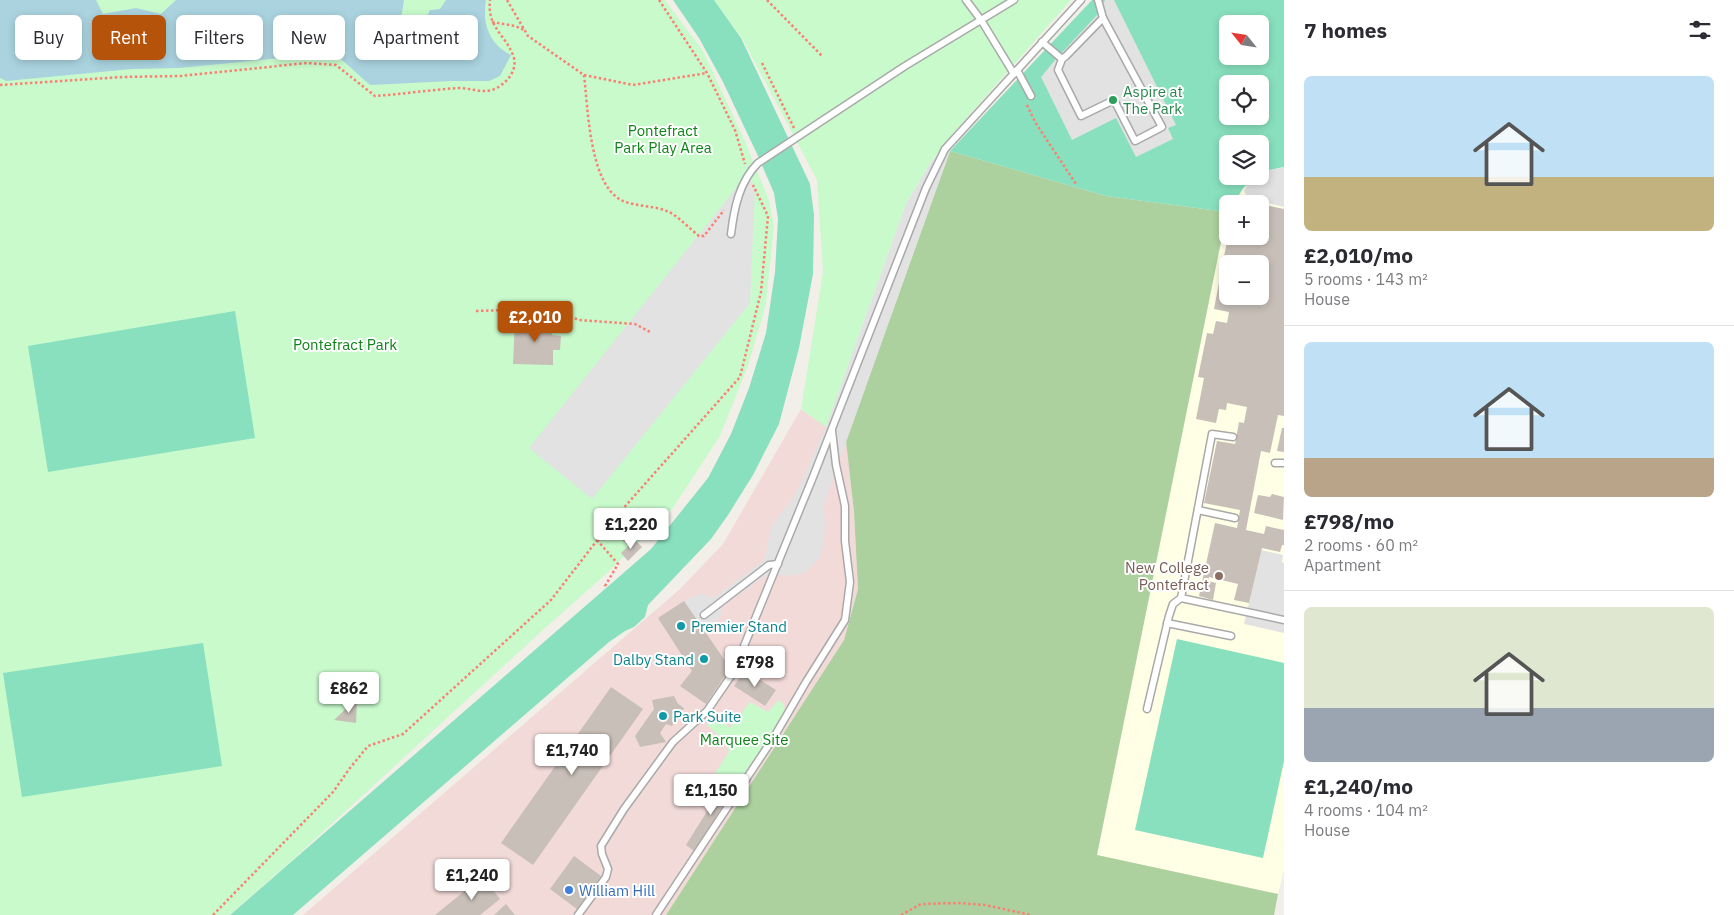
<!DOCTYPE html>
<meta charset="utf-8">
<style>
body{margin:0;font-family:"IBM Plex Sans",sans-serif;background:#f7f7f7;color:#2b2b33;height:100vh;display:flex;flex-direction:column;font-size:19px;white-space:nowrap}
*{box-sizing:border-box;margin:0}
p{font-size:16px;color:#7c7c81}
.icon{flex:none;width:28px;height:28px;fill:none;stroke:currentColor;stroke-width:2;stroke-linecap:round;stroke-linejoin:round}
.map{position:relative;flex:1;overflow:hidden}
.drawer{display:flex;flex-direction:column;background:#fff;width:450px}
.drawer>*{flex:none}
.top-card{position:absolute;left:15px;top:15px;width:475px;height:45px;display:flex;gap:10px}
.needle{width:32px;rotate:300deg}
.fabs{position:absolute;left:1219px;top:15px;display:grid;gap:10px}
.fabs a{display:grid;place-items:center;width:50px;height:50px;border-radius:8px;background:#fff;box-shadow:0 2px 8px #0003;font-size:25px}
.price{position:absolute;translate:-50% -42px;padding:0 11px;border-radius:5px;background:#fff;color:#222;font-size:16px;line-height:32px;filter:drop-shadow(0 1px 2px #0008)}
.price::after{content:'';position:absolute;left:50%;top:30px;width:15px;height:11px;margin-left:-8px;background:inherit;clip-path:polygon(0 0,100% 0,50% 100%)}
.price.on{background:#b45309;color:#fff}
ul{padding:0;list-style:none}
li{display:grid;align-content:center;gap:10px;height:265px;padding:0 20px}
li+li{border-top:1px solid #e1e1e2}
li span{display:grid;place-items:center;height:155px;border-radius:8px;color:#555}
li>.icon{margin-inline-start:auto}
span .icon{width:90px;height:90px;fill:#fffc;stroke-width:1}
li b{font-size:21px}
h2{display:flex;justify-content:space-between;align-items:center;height:60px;padding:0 20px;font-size:21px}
.chip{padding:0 18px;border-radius:8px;background:#fff;box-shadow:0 2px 8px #0003;font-size:18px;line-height:45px}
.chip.on{background:#b45309;color:#fff}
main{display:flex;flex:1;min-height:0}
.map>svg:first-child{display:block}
</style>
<main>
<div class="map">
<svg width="1284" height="915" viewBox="0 0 1284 915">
<rect width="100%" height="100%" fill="#f2efe9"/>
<!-- commercial -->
<path fill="#f2dad9" d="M 801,409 L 846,441 L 854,512 L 858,589 L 844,640 L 666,915 L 303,915 L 680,589 L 723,544 Z"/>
<!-- education -->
<path fill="#ffffe5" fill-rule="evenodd" d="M 1284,167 L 1284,869 L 1278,894 L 1097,855 L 1227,213 L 1228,236 L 1260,236 L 1260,204 L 1233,204 L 1244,187 L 1270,170 ZM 1228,264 L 1260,264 L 1260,296 L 1228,296 Z"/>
<!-- forest -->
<path fill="#add19e" d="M 950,151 L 1106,196 L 1227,212 L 1097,855 L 1278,894 L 1274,915 L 666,915 L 844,640 L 858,589 L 854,512 L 846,441 Z"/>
<!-- park -->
<g fill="#c8facc">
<path d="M 0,0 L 665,0 L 703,51 L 744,139 L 769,200 L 774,226 L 766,304 L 748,366 L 720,436 L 672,509 L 606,574 L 544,629 L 288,864 L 229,915 L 0,915 Z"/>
<path d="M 714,0 L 1071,0 L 948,139 L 931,162 L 906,204 L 826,427 L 801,409 L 823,272 L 817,180 L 742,38 Z"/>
<path d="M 779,700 L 784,705 L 785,713 L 735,787 L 715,773 L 729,752 C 726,740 716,733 707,725 L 717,716 L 730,728 L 750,702 L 768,712 Z"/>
</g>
<!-- pitch -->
<g fill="#88e0be" fill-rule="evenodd">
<path d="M 673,0 L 714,0 L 741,38 L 810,184 L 814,215 L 813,274 L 799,348 L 779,424 L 753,475 L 728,515 L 711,539 L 648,605 L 645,617 L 634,627 L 625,631 L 609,642 L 293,915 L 230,915 L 651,549 L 708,478 L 731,434 L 749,388 L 766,333 L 775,272 L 778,219 L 774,193 L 758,156 L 723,82 L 699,38 Z"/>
<path d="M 1092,0 L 1284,0 L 1284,167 L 1270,170 L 1260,176 L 1260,144 L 1228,144 L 1228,176 L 1260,176 L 1244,187 L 1233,204 L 1228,204 L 1227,212 L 1106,196 L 950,151 ZM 1228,24 L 1260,24 L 1260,56 L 1228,56 ZM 1228,84 L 1260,84 L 1260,116 L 1228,116 Z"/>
<path d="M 235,311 L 255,438 L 48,472 L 28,346 Z"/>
<path d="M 1177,639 L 1284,663 L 1284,761 L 1263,858 L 1135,830 Z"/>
<path d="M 203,643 L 222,766 L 22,797 L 3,673 Z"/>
</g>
<!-- parking -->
<g fill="#e2e2e2">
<path d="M 1105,0 L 1114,0 L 1176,125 L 1168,128 L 1173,139 L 1136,157 L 1116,118 L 1072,140 L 1041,77 L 1055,60 L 1097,15 Z"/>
<path d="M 971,113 L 979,119 L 950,151 L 824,504 L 825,526 L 824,542 L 819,558 L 808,570 L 801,574 L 785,576 L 771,572 L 722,606 L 722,613 L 718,619 L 705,633 L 684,601 L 694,596 L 703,594 L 713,598 L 763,561 L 766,554 L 770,531 L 773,524 L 794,497 L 826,427 L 906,204 L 931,162 Z"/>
<path d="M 1284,167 L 1284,207 L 1248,198 L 1244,191 L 1248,184 L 1270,170 Z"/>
<path d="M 748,173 L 755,189 L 750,303 L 592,499 L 529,448 Z"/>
<path d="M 1261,550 L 1283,555 L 1282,562 L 1284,563 L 1284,633 L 1244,624 Z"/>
</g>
<!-- water -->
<path fill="#aad3df" d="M 0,0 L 96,0 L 103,14 L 136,8 L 161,14 L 176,0 L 404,0 L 401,19 L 423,23 L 430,10 L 440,9 L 446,0 L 486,0 C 482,23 489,44 511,55 L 500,76 L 489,81 L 452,81 L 370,85 L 342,60 L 324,58 L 282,58 L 179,68 L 132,69 L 6,81 L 0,78 Z"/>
<!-- building -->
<g fill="#c7bfb8" fill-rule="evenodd">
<path d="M 1260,204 L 1284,209 L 1284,416 L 1278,415 L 1270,453 L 1261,451 L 1246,530 L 1264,534 L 1266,526 L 1284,530 L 1284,545 L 1282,545 L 1280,552 L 1262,548 L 1249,603 L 1234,600 L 1238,584 L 1209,577 L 1208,581 L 1216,583 L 1213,600 L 1199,596 L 1215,523 L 1237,528 L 1240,510 L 1204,503 L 1217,441 L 1235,444 L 1239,422 L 1244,423 L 1247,407 L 1227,403 L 1226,410 L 1219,409 L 1216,423 L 1196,419 L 1204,378 L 1198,377 L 1207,333 L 1213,334 L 1216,321 L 1227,323 L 1229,312 L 1214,309 L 1228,236 L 1260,236 ZM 1228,264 L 1260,264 L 1260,296 L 1228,296 Z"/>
<path d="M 515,321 L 553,322 L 552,335 L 561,336 L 560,350 L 553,350 L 553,365 L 513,364 Z"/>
<path d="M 1282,428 L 1284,428 L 1284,452 L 1277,451 Z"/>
<path d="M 1272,494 L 1284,497 L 1283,520 L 1254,513 L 1258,495 L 1270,497 Z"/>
<path d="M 635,540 L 642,547 L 628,561 L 621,553 Z"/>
<path d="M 684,601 L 730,668 L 706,704 L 680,686 L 692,671 L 658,618 Z"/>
<path d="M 745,670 L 776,690 L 765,706 L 734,686 Z"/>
<path d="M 611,687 L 643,709 L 533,865 L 501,843 Z"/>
<path d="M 674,696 L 678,704 L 684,708 L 672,726 L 666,724 L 660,733 L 666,742 L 640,747 L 635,736 L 654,709 L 652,700 Z"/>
<path d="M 354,701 L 357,702 L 356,723 L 334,720 Z"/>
<path d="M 726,781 L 735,787 L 694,851 L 686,845 Z"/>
<path d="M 574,856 L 601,876 L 577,909 L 550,889 Z"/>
<path d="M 482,877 L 500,899 L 480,915 L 435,915 Z"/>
<path d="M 506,904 L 515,915 L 494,915 Z"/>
</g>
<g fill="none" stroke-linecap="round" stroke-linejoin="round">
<!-- lane casing -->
<g stroke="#a9a9a9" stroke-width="9">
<g id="lane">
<path d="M 966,0 L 981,20 L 1014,74"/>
<path d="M 1042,42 L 1062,59 L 1066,56 L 1103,18 L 1098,0"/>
<path d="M 1062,59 L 1058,70 L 1081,116 L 1114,100 L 1135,141 L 1162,127 L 1103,18"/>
<path d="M 1017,70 L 1031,96"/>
<path d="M 731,234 C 734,209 739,182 758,163 L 905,66 L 1014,0"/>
<path d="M 1233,437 L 1212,434 L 1181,598 L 1284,620"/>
<path d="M 1275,463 L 1284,463"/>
<path d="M 1198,510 L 1235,518"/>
<path d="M 704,615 L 769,565 L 778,564"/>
<path d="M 1167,623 L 1231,636"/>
<path d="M 1147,709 L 1169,616 L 1173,604 L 1181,598"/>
<path d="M 578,915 L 606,877 L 608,869 L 602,854 L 601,846 L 624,809 L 673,742 L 707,711 L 733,673 L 813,477 L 926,188 L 945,149 L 1081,0"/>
<path d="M 656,915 L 774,737 L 806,682 L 845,620 L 850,582 L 845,541 L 845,506 L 836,465 L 832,431"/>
</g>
</g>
<!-- path -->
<g stroke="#fa8072" stroke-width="2.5" stroke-dasharray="2.5 2.5" stroke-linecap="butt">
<path d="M 507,0 L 528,36 L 584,75 L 633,85 L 707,73"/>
<path d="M 659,0 L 707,73 L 735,130 L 745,164"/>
<path d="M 767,0 L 823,57"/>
<path d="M 492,22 L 515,26 L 524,30"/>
<path d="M 762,63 L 794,128"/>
<path d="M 584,75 C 588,107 589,183 621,200 C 635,207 654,205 669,212 C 679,217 690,229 699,236 L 704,236 L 724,210"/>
<path d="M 0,85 L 122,77 L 181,76 L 307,63 L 336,65 L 375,96 C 402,94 430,90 458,88 C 470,88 481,93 492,90 C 506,85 519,70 513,55 C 504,33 487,27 490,0"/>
<path d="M 1027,105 L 1035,122 L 1076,184"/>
<path d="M 476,311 L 537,309 L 566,315 L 579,320 L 635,324 L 650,332"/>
<path d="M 608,526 L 628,543"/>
<path d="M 597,540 L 618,564 L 605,586 L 606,588"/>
<path d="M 213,915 L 333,792 L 350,768 L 368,746 L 403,734 L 551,600 L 612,521 L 740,377 L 761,292 L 768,216 L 753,185"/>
<path d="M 901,915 L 921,904 L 959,903 L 985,905 L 1031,915"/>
</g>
<!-- lane -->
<use href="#lane" stroke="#fff" stroke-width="6"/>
</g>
<!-- markers -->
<circle fill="#2e9e5b" stroke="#fff" stroke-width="2" cx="1113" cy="100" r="5"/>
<circle fill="#8d6e63" stroke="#fff" stroke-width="2" cx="1219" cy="576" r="5"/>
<g fill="#0f9aa8" stroke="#fff" stroke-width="2">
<circle cx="681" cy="626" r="5"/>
<circle cx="704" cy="659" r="5"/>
<circle cx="663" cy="716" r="5"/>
</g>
<circle fill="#3f7fe0" stroke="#fff" stroke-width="2" cx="569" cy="890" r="5"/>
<g text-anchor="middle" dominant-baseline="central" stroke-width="4" stroke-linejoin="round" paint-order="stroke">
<!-- leisure labels -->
<g font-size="15" fill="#27864d" stroke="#fff" text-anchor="start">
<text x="1123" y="91">Aspire at<tspan x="1123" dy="17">The Park</tspan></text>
</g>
<!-- park labels -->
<g font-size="15" fill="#0c8416" stroke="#fff">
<text x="663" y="130">Pontefract<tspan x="663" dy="17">Park Play Area</tspan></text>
<text x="345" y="344">Pontefract Park</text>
<text x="744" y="739">Marquee Site</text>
</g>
<!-- education labels -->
<g font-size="15" fill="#785e54" stroke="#fff" text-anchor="end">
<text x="1209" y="567">New College<tspan x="1209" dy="17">Pontefract</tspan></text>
</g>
<!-- culture labels -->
<g font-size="15" fill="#0d838f" stroke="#fff" text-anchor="start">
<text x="691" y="626">Premier Stand</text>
<text x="694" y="659" text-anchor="end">Dalby Stand</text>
<text x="673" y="716">Park Suite</text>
</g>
<!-- shop labels -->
<g font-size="15" fill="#366cbe" stroke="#fff" text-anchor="start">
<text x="579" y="890">William Hill</text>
</g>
</g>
</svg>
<div class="fabs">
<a><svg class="needle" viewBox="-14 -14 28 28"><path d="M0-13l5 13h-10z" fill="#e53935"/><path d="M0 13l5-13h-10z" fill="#7c7c81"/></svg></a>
<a><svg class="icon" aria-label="locate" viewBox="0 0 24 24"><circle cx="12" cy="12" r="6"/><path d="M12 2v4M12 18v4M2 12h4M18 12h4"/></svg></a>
<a><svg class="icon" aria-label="layers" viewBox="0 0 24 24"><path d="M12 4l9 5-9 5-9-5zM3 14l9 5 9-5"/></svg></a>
<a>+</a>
<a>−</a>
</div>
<b class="price on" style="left:535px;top:343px">£2,010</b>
<b class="price" style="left:631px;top:550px">£1,220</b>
<b class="price" style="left:755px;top:688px">£798</b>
<b class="price" style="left:349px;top:714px">£862</b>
<b class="price" style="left:572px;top:776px">£1,740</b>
<b class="price" style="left:711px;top:816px">£1,150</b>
<b class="price" style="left:472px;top:901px">£1,240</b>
<div class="top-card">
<a class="chip">Buy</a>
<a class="chip on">Rent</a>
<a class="chip">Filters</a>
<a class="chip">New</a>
<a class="chip">Apartment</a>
</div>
</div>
<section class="drawer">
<h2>7 homes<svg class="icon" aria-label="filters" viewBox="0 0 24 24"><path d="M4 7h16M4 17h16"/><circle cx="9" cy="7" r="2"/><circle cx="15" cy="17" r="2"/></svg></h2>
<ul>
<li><span style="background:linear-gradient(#bfe0f5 65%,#c2b280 0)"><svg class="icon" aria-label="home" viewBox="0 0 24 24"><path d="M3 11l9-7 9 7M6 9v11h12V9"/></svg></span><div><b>£2,010/mo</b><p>5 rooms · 143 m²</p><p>House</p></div></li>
<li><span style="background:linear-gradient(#bfe0f5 75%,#b9a48a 0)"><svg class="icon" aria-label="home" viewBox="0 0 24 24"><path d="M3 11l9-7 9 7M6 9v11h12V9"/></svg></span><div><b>£798/mo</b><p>2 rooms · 60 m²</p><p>Apartment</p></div></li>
<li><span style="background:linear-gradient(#dfe7d0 65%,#9aa5b1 0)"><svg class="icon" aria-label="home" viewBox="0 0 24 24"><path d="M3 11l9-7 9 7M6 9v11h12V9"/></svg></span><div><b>£1,240/mo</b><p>4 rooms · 104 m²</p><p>House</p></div></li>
</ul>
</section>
</main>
